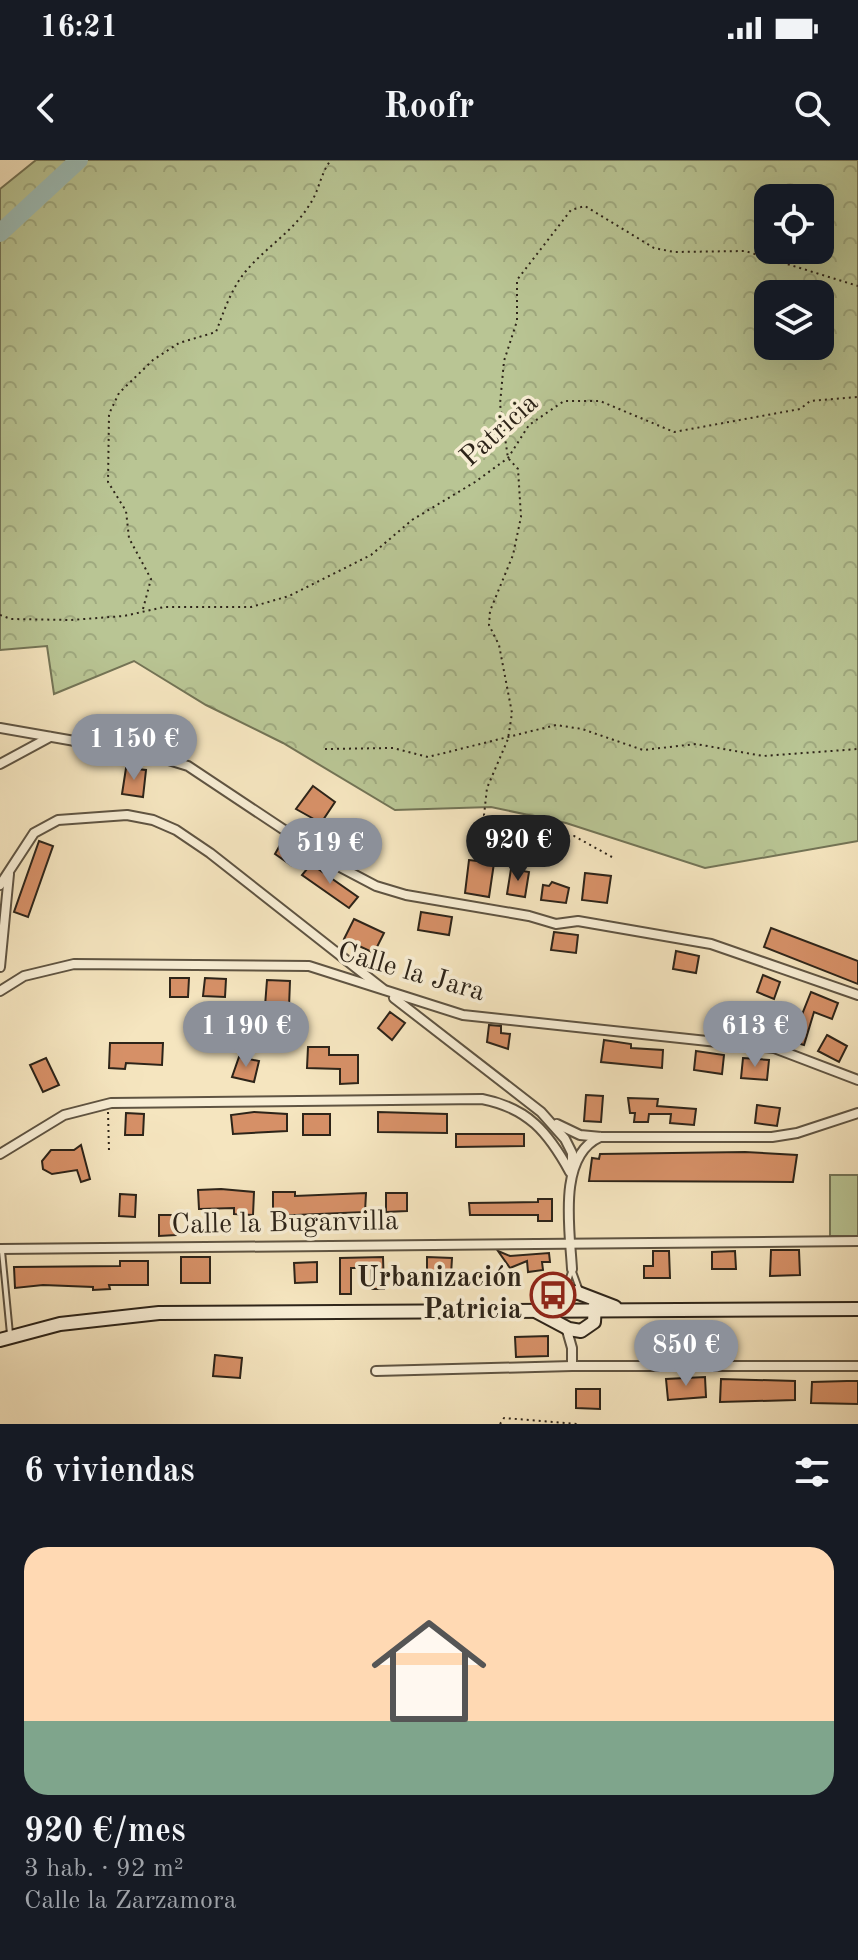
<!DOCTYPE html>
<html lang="es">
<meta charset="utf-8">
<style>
body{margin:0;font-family:"Old Standard TT",serif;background:#242831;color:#f1f3f6;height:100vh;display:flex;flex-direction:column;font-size:30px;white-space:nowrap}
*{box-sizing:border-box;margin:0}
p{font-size:26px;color:#9ea1a6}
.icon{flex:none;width:44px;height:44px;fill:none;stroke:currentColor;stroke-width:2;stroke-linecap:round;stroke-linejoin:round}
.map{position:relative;height:1264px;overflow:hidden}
.side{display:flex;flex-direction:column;background:#171b24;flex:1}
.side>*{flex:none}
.buttons{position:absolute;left:754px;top:24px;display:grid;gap:16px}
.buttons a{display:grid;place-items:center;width:80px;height:80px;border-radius:16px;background:#171b24;box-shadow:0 8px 32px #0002;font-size:40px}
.price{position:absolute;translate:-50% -68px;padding:0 18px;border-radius:28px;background:#8c9099;color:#fff;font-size:26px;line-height:52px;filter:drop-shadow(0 2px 4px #0008)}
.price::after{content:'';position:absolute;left:50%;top:48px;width:24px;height:18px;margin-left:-12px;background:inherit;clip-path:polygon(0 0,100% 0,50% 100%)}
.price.on{background:#222;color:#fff}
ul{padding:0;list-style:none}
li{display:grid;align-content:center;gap:16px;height:424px;padding:0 24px}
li+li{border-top:2px solid #363941}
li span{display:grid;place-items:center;height:248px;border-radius:24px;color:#555}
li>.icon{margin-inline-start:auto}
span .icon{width:144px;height:144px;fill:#fffc;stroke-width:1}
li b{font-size:34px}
h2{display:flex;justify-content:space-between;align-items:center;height:96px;padding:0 24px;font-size:34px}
.status{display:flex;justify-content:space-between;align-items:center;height:56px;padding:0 40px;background:#171b24;direction:ltr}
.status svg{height:22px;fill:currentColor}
header{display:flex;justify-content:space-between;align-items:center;height:104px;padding:0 24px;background:#171b24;font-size:36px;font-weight:800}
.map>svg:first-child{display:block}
</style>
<div class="status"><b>16:21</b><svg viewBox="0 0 49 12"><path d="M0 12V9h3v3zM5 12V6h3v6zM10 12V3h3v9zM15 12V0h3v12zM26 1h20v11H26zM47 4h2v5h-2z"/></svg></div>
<header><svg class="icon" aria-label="back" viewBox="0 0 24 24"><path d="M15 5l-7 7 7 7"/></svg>Roofr<svg class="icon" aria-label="search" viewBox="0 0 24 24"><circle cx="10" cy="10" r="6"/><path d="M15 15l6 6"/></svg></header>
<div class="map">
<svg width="858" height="1264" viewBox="0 0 858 1264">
<defs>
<pattern id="forest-crowns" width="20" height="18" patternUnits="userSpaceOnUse" patternTransform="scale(2)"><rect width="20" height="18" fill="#b9c594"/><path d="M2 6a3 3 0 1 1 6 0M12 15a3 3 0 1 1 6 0" fill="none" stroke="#9fa97f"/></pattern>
</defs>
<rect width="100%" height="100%" fill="#f5e5bf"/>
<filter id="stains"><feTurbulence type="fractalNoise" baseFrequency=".0025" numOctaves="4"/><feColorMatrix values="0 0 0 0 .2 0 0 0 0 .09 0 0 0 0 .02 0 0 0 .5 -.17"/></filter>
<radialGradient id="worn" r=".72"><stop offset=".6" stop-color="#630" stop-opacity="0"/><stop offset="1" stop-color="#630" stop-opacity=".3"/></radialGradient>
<!-- forest -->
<path fill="url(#forest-crowns)" stroke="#737456" stroke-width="2" fill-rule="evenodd" d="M 36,0 L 858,0 L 858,681 L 705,708 L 566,663 L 491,647 L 395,650 L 283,583 L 206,545 L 134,501 L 54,534 L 47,486 L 0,490 L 0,29 ZM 768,38 L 820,38 L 820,90 L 768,90 ZM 768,134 L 820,134 L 820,186 L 768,186 Z"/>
<!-- pitch -->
<rect fill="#b9c594" stroke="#737456" stroke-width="2" x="830" y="1015" width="28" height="61"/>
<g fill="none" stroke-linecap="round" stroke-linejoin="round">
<!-- river -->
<path stroke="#9dbeb8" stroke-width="18" d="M 0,73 L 79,0"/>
</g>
<!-- building -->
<g fill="#d69067" stroke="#2d2419" stroke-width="2">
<path d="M 126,608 L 146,610 L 143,637 L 122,634 Z"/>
<path d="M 313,626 L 335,642 L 321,663 L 296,649 Z"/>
<path d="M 284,678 L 300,689 L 291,705 L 275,694 Z"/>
<path d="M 39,681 L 53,686 L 28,757 L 14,752 Z"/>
<path d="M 469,700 L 494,703 L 489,737 L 465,733 Z"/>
<path d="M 311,704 L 358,737 L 349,748 L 302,715 Z"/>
<path d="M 511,709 L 529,712 L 525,737 L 507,734 Z"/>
<path d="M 585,713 L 611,716 L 607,743 L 582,740 Z"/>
<path d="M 552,722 L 569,728 L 566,743 L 541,740 L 543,725 L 549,726 Z"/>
<path d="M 421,752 L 452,757 L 449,775 L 418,770 Z"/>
<path d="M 354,759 L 384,773 L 374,793 L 344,779 Z"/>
<path d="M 771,768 L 858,801 L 858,824 L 764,787 Z"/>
<path d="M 554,772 L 578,775 L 576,793 L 551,790 Z"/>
<path d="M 676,791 L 699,796 L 696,813 L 673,809 Z"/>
<path d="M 763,815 L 780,822 L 774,839 L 757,832 Z"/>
<path d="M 170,818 L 189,818 L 188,837 L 170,837 Z"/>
<path d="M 205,818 L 226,819 L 225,837 L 203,836 Z"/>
<path d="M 267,820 L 290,821 L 289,847 L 265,846 Z"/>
<path d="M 811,832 L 838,843 L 832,859 L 814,852 L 804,885 L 770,875 L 776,855 L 799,862 Z"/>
<path d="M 390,852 L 405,863 L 392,880 L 378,868 Z"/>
<path d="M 489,865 L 501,866 L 501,873 L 510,874 L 508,889 L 487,882 Z"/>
<path d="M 827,875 L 847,886 L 839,902 L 818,891 Z"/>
<path d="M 604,880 L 631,884 L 631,888 L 663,890 L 662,908 L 601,902 Z"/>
<path d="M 110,883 L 163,883 L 162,905 L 126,903 L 125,909 L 109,908 Z"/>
<path d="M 308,887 L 329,887 L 329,895 L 358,895 L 358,923 L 340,924 L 340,909 L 307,908 Z"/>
<path d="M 696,891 L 724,895 L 722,914 L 694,910 Z"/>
<path d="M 239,897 L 259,901 L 254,922 L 232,917 Z"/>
<path d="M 46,898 L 59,925 L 43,932 L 30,905 Z"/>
<path d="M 743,898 L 769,900 L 767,920 L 741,918 Z"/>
<path d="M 586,935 L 603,936 L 601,962 L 584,961 Z"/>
<path d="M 628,938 L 658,939 L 657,946 L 696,949 L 694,965 L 670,963 L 671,954 L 649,954 L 648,962 L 634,962 L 635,953 L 630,953 Z"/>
<path d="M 757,945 L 780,948 L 777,966 L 755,963 Z"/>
<path d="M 254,952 L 287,954 L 287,971 L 233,974 L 231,955 Z"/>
<path d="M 378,952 L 447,954 L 447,973 L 378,972 Z"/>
<path d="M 126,953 L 144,954 L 143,975 L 125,975 Z"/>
<rect x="303" y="954" width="27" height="21"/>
<path d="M 456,974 L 524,974 L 524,986 L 456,987 Z"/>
<path d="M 81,985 L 90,1019 L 81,1022 L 77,1010 L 52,1014 L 43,1009 L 42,1001 L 51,990 L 74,990 Z"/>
<path d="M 745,992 L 797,995 L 793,1022 L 589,1021 L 592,998 L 599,999 L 600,994 Z"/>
<path d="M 221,1029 L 254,1032 L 253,1055 L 234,1054 L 234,1048 L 199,1049 L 198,1030 Z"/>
<path d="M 273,1032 L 295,1032 L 295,1036 L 366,1033 L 365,1052 L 273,1056 Z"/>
<path d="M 386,1033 L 407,1033 L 407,1051 L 386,1052 Z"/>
<path d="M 120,1034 L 136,1035 L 135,1057 L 119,1056 Z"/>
<path d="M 538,1039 L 552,1039 L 552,1061 L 538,1061 L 538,1055 L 470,1055 L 469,1043 L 538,1042 Z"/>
<path d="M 159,1055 L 176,1055 L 176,1075 L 159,1076 Z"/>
<path d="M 771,1090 L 799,1090 L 800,1115 L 770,1116 Z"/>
<path d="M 498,1091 L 510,1096 L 549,1093 L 550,1102 L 542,1102 L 543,1110 L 528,1112 L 527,1101 L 510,1108 Z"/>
<path d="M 653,1091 L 669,1091 L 670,1118 L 644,1118 L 644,1106 L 653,1106 Z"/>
<path d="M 735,1091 L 736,1109 L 712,1109 L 712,1092 Z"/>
<rect x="181" y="1097" width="29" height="26"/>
<path d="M 383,1097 L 384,1129 L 372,1129 L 371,1108 L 351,1108 L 351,1134 L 340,1134 L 340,1098 Z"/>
<path d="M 427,1097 L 452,1098 L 451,1115 L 427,1114 Z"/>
<path d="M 120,1101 L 148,1101 L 148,1125 L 109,1125 L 110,1129 L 93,1130 L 93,1127 L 43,1125 L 15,1128 L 14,1107 L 120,1106 Z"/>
<path d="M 317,1102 L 317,1122 L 295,1123 L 294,1103 Z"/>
<path d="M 681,1175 L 716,1175 L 716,1190 L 680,1194 Z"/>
<path d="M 548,1176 L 548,1196 L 516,1197 L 515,1177 Z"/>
<path d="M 215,1195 L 242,1198 L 240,1218 L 213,1216 Z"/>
<path d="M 705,1217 L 706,1237 L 668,1240 L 666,1219 Z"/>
<path d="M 721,1219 L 795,1221 L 795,1240 L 720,1242 Z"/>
<path d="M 847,1221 L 858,1221 L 858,1244 L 811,1243 L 812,1222 Z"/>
<path d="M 576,1229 L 600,1229 L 600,1249 L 576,1248 Z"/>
</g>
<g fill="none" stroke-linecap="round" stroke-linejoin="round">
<!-- service casing -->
<g stroke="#5f5442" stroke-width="8">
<g id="service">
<path d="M 2,1091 L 10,1174"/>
<path d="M 572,1109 L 580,1131"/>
<path d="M 564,1133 L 572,1109"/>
</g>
</g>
<!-- minor casing -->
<g stroke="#5f5442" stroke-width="12">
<g id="minor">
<path d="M 0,568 L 149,594 L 188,606 L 340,707 L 376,726 L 406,735 L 529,756 L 556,764 L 578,761 L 711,784 L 858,835"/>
<path d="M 0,604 L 50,577"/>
<path d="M 0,725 L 34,673 L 58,660 L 127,655 L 153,660 L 176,670 L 210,693 L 383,829"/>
<path d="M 0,807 L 9,714"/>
<path d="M 0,831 L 24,816 L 74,804 L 309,806 L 463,855 L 774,888 L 858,920"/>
<path d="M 394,838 L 541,952 L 565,979 L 572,993 L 572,1014"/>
<path d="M 557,964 L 580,975 L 601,977 L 772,977 L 797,973 L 858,953"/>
<path d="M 0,994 L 64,955 L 111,943 L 482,939 C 528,948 548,972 570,1012"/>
<path d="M 0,1089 L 858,1081"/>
<path d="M 572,1109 C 570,1071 557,996 600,977"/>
<path d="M 566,1167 L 572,1188 L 572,1206"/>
<path d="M 376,1211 L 572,1206 L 858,1206"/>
</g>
</g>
<!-- secondary casing -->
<g stroke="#2d2419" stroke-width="16">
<g id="secondary">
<path d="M 545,1147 L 576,1132 L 615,1147"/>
<path d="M 537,1152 L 569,1169 L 581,1171 L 594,1162 L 595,1145"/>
<path d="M 0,1180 L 60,1164 L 159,1153 L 858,1149"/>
</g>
</g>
<!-- path -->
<g stroke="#2d2419" stroke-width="2" stroke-dasharray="2 4" stroke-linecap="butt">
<path d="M 143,449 L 151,419 L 129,378 L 126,351 L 108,322 L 109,254 L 119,233 L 153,200 L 179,183 L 216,172 C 224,151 231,129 246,111 C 266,87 294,71 310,44 C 320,29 320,14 331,0"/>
<path d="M 0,455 L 11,459 L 71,460 L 124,456 L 164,447 L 251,447 L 289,436 L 371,395 L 412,360 L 475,322 L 508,298 L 529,265 L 564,241 L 600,241 L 674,272 L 800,249 L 810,241 L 858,237"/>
<path d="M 325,589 L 393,588 L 428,597 L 556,565 L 582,569 L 643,590 L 696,584 L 763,596 L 858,589"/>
<path d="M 612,697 L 574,676 L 521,675 L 484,655 L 487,628 L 508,579 L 512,553 L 499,485 L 489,465 L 490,451 L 513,395 L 521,357 L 518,309 L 508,298 L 500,244 L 504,201 L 517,161 L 517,120 L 571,50 L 585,46 L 654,88 L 674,92 L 745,91 L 858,126"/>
<path d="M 108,952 L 109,991"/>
<path d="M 500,1264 L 504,1258 L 578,1264"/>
</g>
<!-- service -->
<use href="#service" stroke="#f8eed5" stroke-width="4"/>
<!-- minor -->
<use href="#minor" stroke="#f8eed5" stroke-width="8"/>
<!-- secondary -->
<use href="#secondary" stroke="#f8eed5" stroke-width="12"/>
</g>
<!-- icons -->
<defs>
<g id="bus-ring" transform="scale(2.3)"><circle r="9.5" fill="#f8eed5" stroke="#8f2418" stroke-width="1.5"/><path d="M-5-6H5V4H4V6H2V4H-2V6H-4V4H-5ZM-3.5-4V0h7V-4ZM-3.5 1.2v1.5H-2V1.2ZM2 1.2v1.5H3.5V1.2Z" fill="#8f2418"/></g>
</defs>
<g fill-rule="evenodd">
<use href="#bus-ring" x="553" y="1135"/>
</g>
<g text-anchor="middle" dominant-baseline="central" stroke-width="7" stroke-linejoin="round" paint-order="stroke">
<!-- street labels -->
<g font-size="28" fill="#2d2419" stroke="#f8eed5">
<text transform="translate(500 271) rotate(-42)">Patricia</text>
<text transform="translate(411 813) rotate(16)">Calle la Jara</text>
<text transform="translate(285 1064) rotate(-1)">Calle la Buganvilla</text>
</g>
<!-- poi labels -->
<g font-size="28" font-weight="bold" fill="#2d2419" stroke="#f8eed5" text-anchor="end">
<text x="522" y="1119">Urbanización<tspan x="522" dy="32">Patricia</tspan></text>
</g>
</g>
<rect width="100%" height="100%" filter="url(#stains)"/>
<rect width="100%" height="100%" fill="url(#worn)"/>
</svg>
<div class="buttons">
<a><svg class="icon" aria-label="locate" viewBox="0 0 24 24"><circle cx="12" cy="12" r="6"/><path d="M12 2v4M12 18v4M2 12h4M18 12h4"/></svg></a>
<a><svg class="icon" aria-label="layers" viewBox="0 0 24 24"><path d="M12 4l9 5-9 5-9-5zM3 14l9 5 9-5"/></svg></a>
</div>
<b class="price" style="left:134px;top:622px">1 150 €</b>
<b class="price on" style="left:518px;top:723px">920 €</b>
<b class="price" style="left:330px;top:726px">519 €</b>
<b class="price" style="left:246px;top:909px">1 190 €</b>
<b class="price" style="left:755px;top:909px">613 €</b>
<b class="price" style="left:686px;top:1228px">850 €</b>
</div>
<section class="side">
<h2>6 viviendas<svg class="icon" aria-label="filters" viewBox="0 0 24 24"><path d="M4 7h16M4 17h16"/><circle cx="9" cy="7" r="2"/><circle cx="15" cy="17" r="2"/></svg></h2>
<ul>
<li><span style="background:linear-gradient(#ffd9b3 70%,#7fa58c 0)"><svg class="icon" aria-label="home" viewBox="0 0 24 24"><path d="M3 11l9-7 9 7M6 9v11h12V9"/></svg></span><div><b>920 €/mes</b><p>3 hab. · 92 m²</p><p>Calle la Zarzamora</p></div></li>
</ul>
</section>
